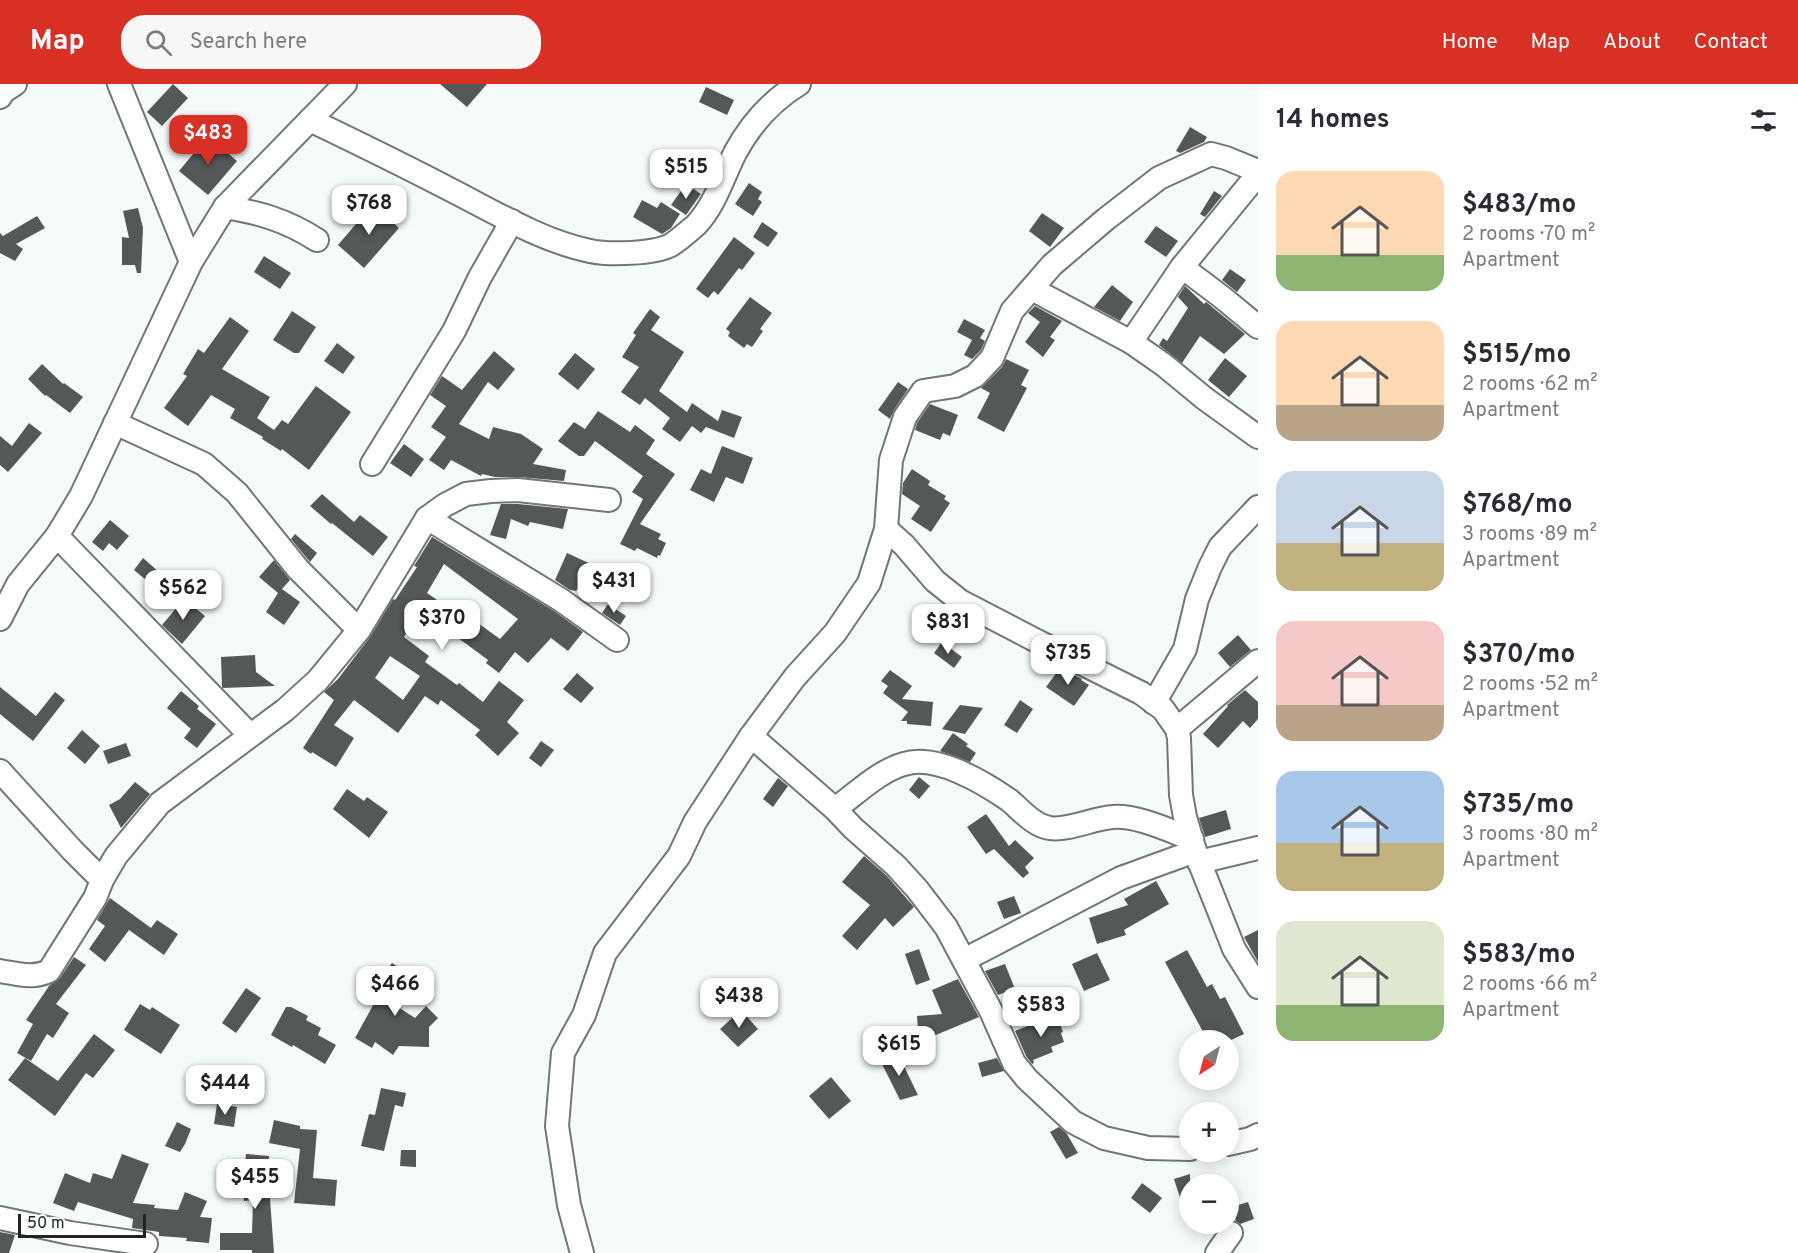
<!DOCTYPE html>
<meta charset="utf-8">
<style>
body{margin:0;font-family:Overpass,sans-serif;background:#f7f7f7;color:#2b2b33;height:100vh;display:flex;flex-direction:column;font-size:22px;white-space:nowrap}
*{box-sizing:border-box;margin:0}
p{font-size:20px;color:#7c7c81}
.icon{flex:none;width:33px;height:33px;fill:none;stroke:currentColor;stroke-width:2;stroke-linecap:round;stroke-linejoin:round}
.map{position:relative;flex:1;overflow:hidden}
.drawer{display:flex;flex-direction:column;background:#fff;width:540px}
.drawer>*{flex:none}
.needle{width:39px;rotate:216deg}
.controls{position:absolute;left:1179px;top:946px;display:grid;gap:12px}
.controls a{display:grid;place-items:center;width:60px;height:60px;border-radius:50%;background:#fff;box-shadow:0 3px 15px #0003;font-size:30px}
.scale{position:absolute;left:18px;bottom:15px;width:128px;box-sizing:border-box;padding-left:6px;border:3px solid #222424;border-top:0;font-size:16px;line-height:21px;white-space:nowrap;color:#222424;-webkit-text-stroke:4px #f5fafa;paint-order:stroke}
.price{position:absolute;translate:-50% -51px;padding:0 14px;border-radius:12px;background:#fff;color:#222;font-size:20px;line-height:39px;filter:drop-shadow(0 2px 3px #0008)}
.price::after{content:'';position:absolute;left:50%;top:36px;width:18px;height:14px;margin-left:-9px;background:inherit;clip-path:polygon(0 0,100% 0,50% 100%)}
.price.on{background:#d93025;color:#fff}
ul{padding:0;list-style:none}
li{display:flex;align-items:center;gap:18px;height:150px;padding:0 18px}
li span{display:grid;place-items:center;flex:none;width:168px;height:120px;border-radius:18px;color:#555}
li>.icon{margin-inline-start:auto}
span .icon{width:72px;height:72px;fill:#fffc;stroke-width:1}
li b{font-size:26px}
h2{display:flex;justify-content:space-between;align-items:center;height:72px;padding:0 18px;font-size:26px}
header{display:flex;align-items:center;gap:36px;box-sizing:border-box;height:84px;padding:0 30px;background:#d93025;color:#fff}
header strong{font-size:28px}
nav{display:flex;gap:33px;margin-inline-start:auto;font-size:21px}
.search{width:420px;height:54px;background:#f7f7f7;display:flex;align-items:center;gap:15px;box-sizing:border-box;padding:0 21px;border-radius:24px;color:#7c7c81;font-size:22px}
main{display:flex;flex:1;min-height:0}
.map>svg:first-child{display:block}
</style>
<header>
<strong>Map</strong>
<div class="search"><svg class="icon" aria-label="search" viewBox="0 0 24 24"><circle cx="10" cy="10" r="6"/><path d="M15 15l6 6"/></svg>Search here</div>
<nav><a>Home</a><a>Map</a><a>About</a><a>Contact</a></nav>
</header>
<main>
<div class="map">
<svg width="1258" height="1169" viewBox="0 0 1258 1169">
<rect width="100%" height="100%" fill="#f5fafa"/>
<!-- building -->
<g fill="#545858" fill-rule="evenodd">
<path d="M 173,0 L 188,14 L 162,42 L 147,28 Z"/>
<path d="M 440,0 L 487,0 L 467,23 Z"/>
<path d="M 706,3 L 734,16 L 727,31 L 699,18 Z"/>
<path d="M 1190,43 L 1207,53 L 1204,58 L 1180,69 L 1176,67 Z"/>
<path d="M 208,52 L 237,77 L 208,111 L 179,87 Z"/>
<path d="M 749,99 L 762,108 L 758,115 L 762,118 L 753,132 L 735,120 Z"/>
<path d="M 686,100 L 701,110 L 686,131 L 671,121 Z"/>
<path d="M 1214,107 L 1222,112 L 1205,133 L 1200,130 Z"/>
<path d="M 642,116 L 657,124 L 661,118 L 680,130 L 671,144 L 662,150 L 633,133 Z"/>
<path d="M 373,120 L 399,144 L 364,184 L 338,161 Z"/>
<path d="M 138,124 L 143,144 L 141,189 L 137,189 L 135,181 L 122,181 L 122,153 L 129,154 L 123,127 Z"/>
<path d="M 1042,129 L 1064,144 L 1050,163 L 1029,147 Z"/>
<path d="M 37,132 L 45,144 L 16,160 L 23,165 L 15,177 L 0,169 L 0,149 L 3,152 Z"/>
<path d="M 762,138 L 778,149 L 768,163 L 753,153 Z"/>
<path d="M 1156,142 L 1178,157 L 1166,173 L 1144,158 Z"/>
<path d="M 734,153 L 755,169 L 742,186 L 739,184 L 718,211 L 714,207 L 708,214 L 696,205 Z"/>
<path d="M 264,172 L 291,189 L 280,205 L 254,188 Z"/>
<path d="M 1230,185 L 1246,196 L 1237,208 L 1222,196 Z"/>
<path d="M 1112,201 L 1133,218 L 1120,237 L 1094,223 Z"/>
<path d="M 1185,202 L 1204,220 L 1206,218 L 1245,250 L 1224,270 L 1200,252 L 1182,279 L 1159,261 L 1163,254 L 1167,257 L 1188,224 L 1178,213 Z"/>
<path d="M 750,213 L 772,229 L 760,245 L 763,247 L 752,263 L 747,260 L 744,264 L 728,252 L 730,248 L 726,245 Z"/>
<path d="M 1035,222 L 1062,237 L 1050,253 L 1055,256 L 1043,273 L 1025,258 L 1040,238 L 1028,229 Z"/>
<path d="M 650,225 L 660,233 L 651,246 L 684,268 L 659,307 L 687,328 L 692,319 L 718,337 L 722,326 L 742,333 L 734,354 L 706,343 L 701,349 L 692,342 L 680,358 L 662,345 L 670,334 L 645,314 L 640,321 L 621,308 L 639,283 L 622,273 L 636,251 L 633,249 Z"/>
<path d="M 292,227 L 316,243 L 299,269 L 294,269 L 273,256 Z"/>
<path d="M 230,233 L 249,247 L 222,285 L 270,313 L 257,334 L 274,346 L 282,336 L 288,340 L 316,302 L 351,328 L 309,386 L 282,365 L 281,367 L 262,355 L 263,353 L 230,334 L 235,325 L 211,311 L 188,342 L 164,324 L 187,292 L 183,290 L 198,265 L 204,269 Z"/>
<path d="M 964,235 L 985,246 L 980,254 L 985,257 L 981,266 L 972,275 L 964,271 L 972,256 L 957,248 Z"/>
<path d="M 337,259 L 355,273 L 343,290 L 324,277 Z"/>
<path d="M 494,267 L 515,285 L 498,306 L 488,298 L 459,340 L 489,355 L 493,343 L 521,350 L 543,365 L 533,380 L 566,386 L 564,397 L 519,393 L 495,393 L 482,390 L 481,392 L 451,376 L 444,386 L 429,376 L 446,353 L 431,343 L 446,322 L 430,311 L 442,292 L 462,306 Z"/>
<path d="M 575,269 L 595,285 L 578,306 L 558,290 Z"/>
<path d="M 1225,274 L 1247,292 L 1229,313 L 1208,296 Z"/>
<path d="M 1006,275 L 1029,286 L 1021,301 L 1027,304 L 1004,348 L 977,334 L 990,309 L 981,304 L 1002,283 Z"/>
<path d="M 42,280 L 63,300 L 64,299 L 83,313 L 70,329 L 46,311 L 45,312 L 28,295 Z"/>
<path d="M 898,298 L 908,305 L 894,326 L 890,335 L 878,326 Z"/>
<path d="M 930,320 L 958,331 L 950,352 L 943,349 L 940,356 L 915,346 L 917,339 Z"/>
<path d="M 598,327 L 630,348 L 635,341 L 655,356 L 646,370 L 675,390 L 640,440 L 661,450 L 658,455 L 666,459 L 660,472 L 658,471 L 657,474 L 637,464 L 635,467 L 620,460 L 643,415 L 632,408 L 643,392 L 595,357 L 584,372 L 579,372 L 558,357 L 574,338 L 585,345 Z"/>
<path d="M 29,339 L 42,349 L 8,388 L 0,381 L 0,352 L 12,362 Z"/>
<path d="M 404,360 L 424,375 L 411,393 L 390,379 Z"/>
<path d="M 722,362 L 753,374 L 743,400 L 726,393 L 714,418 L 690,406 L 701,385 L 711,390 Z"/>
<path d="M 912,385 L 930,397 L 928,401 L 946,412 L 944,415 L 950,419 L 931,448 L 911,435 L 920,422 L 902,410 L 903,399 Z"/>
<path d="M 322,410 L 354,438 L 360,431 L 388,453 L 373,472 L 332,439 L 331,440 L 310,422 Z"/>
<path d="M 501,420 L 518,420 L 568,425 L 563,445 L 530,438 L 528,442 L 511,435 L 506,455 L 490,451 Z"/>
<path d="M 110,436 L 129,452 L 117,466 L 109,459 L 103,467 L 92,458 Z"/>
<path d="M 295,450 L 317,469 L 310,478 L 291,455 Z"/>
<path d="M 432,453 L 554,527 L 583,548 L 568,567 L 551,554 L 528,579 L 515,568 L 499,589 L 486,579 L 488,576 L 442,542 L 439,545 L 425,535 L 424,536 L 417,531 L 404,553 L 429,572 L 425,578 L 457,601 L 459,599 L 483,618 L 499,597 L 524,616 L 507,638 L 519,649 L 498,672 L 475,651 L 480,646 L 441,616 L 438,621 L 425,612 L 398,649 L 354,616 L 334,641 L 354,654 L 336,683 L 312,668 L 311,670 L 303,664 L 334,616 L 324,608 L 338,595 L 370,553 L 393,515 L 395,516 L 417,483 L 414,482 ZM 444,480 L 518,535 L 500,555 L 456,523 L 453,527 L 427,509 ZM 390,572 L 420,592 L 403,616 L 375,594 Z"/>
<path d="M 567,469 L 593,481 L 582,506 L 578,504 L 576,507 L 570,506 L 555,496 Z"/>
<path d="M 143,474 L 174,501 L 165,512 L 134,486 Z"/>
<path d="M 274,476 L 290,496 L 282,505 L 300,518 L 284,541 L 266,528 L 278,509 L 259,493 Z"/>
<path d="M 184,515 L 205,532 L 182,560 L 162,541 Z"/>
<path d="M 608,520 L 626,532 L 620,541 L 602,529 Z"/>
<path d="M 923,530 L 938,540 L 929,553 L 915,544 Z"/>
<path d="M 1238,551 L 1251,566 L 1230,583 L 1218,569 Z"/>
<path d="M 942,558 L 962,573 L 954,584 L 934,569 Z"/>
<path d="M 255,571 L 256,588 L 275,602 L 223,604 L 222,603 L 221,573 Z"/>
<path d="M 1060,584 L 1082,595 L 1081,596 L 1089,601 L 1074,622 L 1046,603 Z"/>
<path d="M 890,586 L 912,602 L 902,615 L 933,618 L 931,642 L 907,640 L 907,637 L 901,637 L 908,628 L 883,609 L 888,602 L 881,597 Z"/>
<path d="M 577,589 L 594,604 L 581,619 L 563,605 Z"/>
<path d="M 0,603 L 36,632 L 55,608 L 65,616 L 33,657 L 0,630 Z"/>
<path d="M 1245,606 L 1258,618 L 1258,635 L 1250,644 L 1243,637 L 1218,664 L 1203,650 L 1228,622 L 1227,621 Z"/>
<path d="M 181,607 L 199,622 L 197,625 L 216,640 L 197,664 L 184,654 L 191,645 L 167,624 Z"/>
<path d="M 1020,616 L 1033,625 L 1017,649 L 1004,641 Z"/>
<path d="M 960,621 L 983,624 L 965,650 L 942,645 Z"/>
<path d="M 82,646 L 100,662 L 85,680 L 67,664 Z"/>
<path d="M 953,649 L 968,660 L 966,662 L 976,669 L 970,678 L 940,667 Z"/>
<path d="M 541,657 L 554,666 L 541,683 L 529,674 Z"/>
<path d="M 126,659 L 131,672 L 108,680 L 103,667 Z"/>
<path d="M 919,693 L 930,702 L 919,715 L 909,706 Z"/>
<path d="M 778,694 L 788,702 L 773,723 L 763,715 Z"/>
<path d="M 135,698 L 150,710 L 121,744 L 109,721 L 120,715 Z"/>
<path d="M 347,705 L 364,717 L 367,713 L 388,728 L 369,754 L 333,725 Z"/>
<path d="M 1226,726 L 1231,745 L 1205,753 L 1199,734 Z"/>
<path d="M 986,730 L 1009,762 L 1015,756 L 1034,774 L 1025,783 L 1029,789 L 1023,794 L 994,765 L 986,770 L 967,743 Z"/>
<path d="M 864,772 L 887,792 L 914,823 L 893,843 L 885,834 L 857,866 L 842,852 L 870,821 L 842,798 Z"/>
<path d="M 1156,797 L 1169,820 L 1124,846 L 1126,851 L 1097,860 L 1089,834 L 1128,821 L 1124,815 Z"/>
<path d="M 1014,812 L 1021,829 L 1004,835 L 997,818 Z"/>
<path d="M 110,814 L 151,844 L 157,836 L 178,850 L 164,871 L 129,846 L 105,878 L 89,865 L 105,842 L 97,836 Z"/>
<path d="M 1258,846 L 1258,878 L 1244,853 Z"/>
<path d="M 919,865 L 930,896 L 916,901 L 905,870 Z"/>
<path d="M 1187,866 L 1207,903 L 1212,900 L 1220,915 L 1225,913 L 1244,950 L 1229,957 L 1208,957 L 1165,878 Z"/>
<path d="M 1097,869 L 1110,896 L 1084,907 L 1072,880 Z"/>
<path d="M 74,873 L 86,881 L 56,920 L 69,929 L 53,954 L 47,950 L 31,977 L 17,969 L 33,940 L 26,936 L 49,902 L 60,894 Z"/>
<path d="M 392,879 L 414,893 L 395,921 L 415,934 L 426,922 L 438,934 L 429,943 L 429,963 L 399,962 L 393,971 L 375,958 L 372,964 L 355,954 L 382,905 L 376,901 Z"/>
<path d="M 1005,880 L 1015,905 L 998,911 L 985,887 Z"/>
<path d="M 958,895 L 979,933 L 919,958 L 917,932 L 942,930 L 932,906 Z"/>
<path d="M 246,904 L 261,914 L 236,949 L 222,939 Z"/>
<path d="M 140,920 L 150,926 L 152,923 L 180,941 L 161,970 L 124,946 Z"/>
<path d="M 286,923 L 291,923 L 308,932 L 306,936 L 321,944 L 318,951 L 336,961 L 325,980 L 293,961 L 292,963 L 271,951 Z"/>
<path d="M 741,926 L 758,945 L 738,963 L 720,945 Z"/>
<path d="M 1057,931 L 1063,948 L 1061,949 L 1064,958 L 1051,963 L 1053,968 L 1033,976 L 1034,979 L 1032,980 L 1026,972 L 1015,947 Z"/>
<path d="M 94,950 L 115,966 L 93,994 L 86,989 L 55,1032 L 8,996 L 25,974 L 58,997 Z"/>
<path d="M 897,968 L 918,1011 L 900,1016 L 880,976 Z"/>
<path d="M 997,974 L 1004,987 L 982,993 L 978,979 Z"/>
<path d="M 831,993 L 851,1017 L 829,1035 L 809,1012 Z"/>
<path d="M 381,1004 L 406,1009 L 403,1023 L 395,1021 L 384,1067 L 361,1062 L 369,1030 L 375,1031 Z"/>
<path d="M 217,1020 L 237,1023 L 234,1043 L 214,1040 Z"/>
<path d="M 274,1036 L 300,1042 L 300,1045 L 317,1046 L 313,1094 L 337,1096 L 335,1122 L 294,1119 L 300,1065 L 269,1059 Z"/>
<path d="M 177,1038 L 191,1045 L 185,1060 L 180,1068 L 165,1062 Z"/>
<path d="M 1059,1043 L 1067,1050 L 1078,1069 L 1066,1075 L 1050,1048 Z"/>
<path d="M 401,1066 L 416,1066 L 416,1083 L 400,1082 Z"/>
<path d="M 122,1070 L 149,1080 L 133,1119 L 155,1121 L 154,1124 L 178,1126 L 185,1108 L 207,1117 L 200,1133 L 212,1134 L 209,1159 L 186,1157 L 187,1154 L 159,1152 L 159,1148 L 132,1144 L 133,1135 L 78,1118 L 74,1127 L 53,1119 L 65,1089 L 90,1099 L 93,1089 L 112,1095 Z"/>
<path d="M 246,1070 L 269,1072 L 268,1088 L 274,1169 L 252,1169 L 252,1166 L 220,1166 L 220,1149 L 252,1149 L 253,1116 L 244,1117 L 243,1097 Z"/>
<path d="M 1190,1090 L 1190,1134 L 1187,1135 L 1174,1095 Z"/>
<path d="M 1142,1099 L 1162,1114 L 1150,1129 L 1131,1114 Z"/>
<path d="M 1248,1118 L 1254,1135 L 1240,1140 L 1236,1137 L 1232,1123 Z"/>
<path d="M 0,1148 L 15,1151 L 9,1169 L 0,1169 Z"/>
</g>
<g fill="none" stroke-linecap="round" stroke-linejoin="round">
<!-- minor casing -->
<g stroke="#717676" stroke-width="26">
<g id="minor">
<path d="M 119,0 L 191,178"/>
<path d="M 0,13 L 4,7 L 15,0"/>
<path d="M 310,36 C 358,59 405,82 453,107 C 496,129 542,157 590,167 C 609,171 654,170 671,161 C 679,156 689,147 696,141 C 715,121 723,93 735,69 C 750,41 771,17 799,0"/>
<path d="M 225,123 C 260,129 286,136 317,156"/>
<path d="M 1182,183 L 1223,214 L 1258,243"/>
<path d="M 1032,205 L 1131,258 L 1164,281 L 1204,314 L 1258,353"/>
<path d="M 1131,258 L 1182,183 L 1258,90"/>
<path d="M 115,339 L 204,380 L 237,409 L 298,485 L 359,546"/>
<path d="M 372,380 L 454,247 L 480,193 L 512,137"/>
<path d="M 427,434 L 561,516 L 617,556"/>
<path d="M 886,445 L 904,461 L 935,497 L 960,517 L 1033,555 L 1141,609 L 1163,625 L 1177,645 L 1179,654 L 1181,711 L 1185,733 L 1195,767 L 1234,865 L 1258,903"/>
<path d="M 57,452 L 250,651"/>
<path d="M 0,535 L 18,500 L 57,452 L 81,412 L 191,178 L 225,123 L 345,0"/>
<path d="M 1154,619 L 1185,565 L 1197,515 L 1210,483 L 1220,463 L 1258,423"/>
<path d="M 1177,645 L 1258,577"/>
<path d="M 751,652 L 835,725 L 853,744 L 896,782 L 917,805 L 946,843 L 991,927 L 1014,979 L 1027,995 L 1073,1038 L 1104,1054 L 1148,1064 L 1190,1065"/>
<path d="M 0,687 L 73,767 L 102,796"/>
<path d="M 835,725 C 856,710 879,687 904,680 C 936,670 983,698 1009,716 C 1021,726 1034,742 1050,744 C 1068,747 1094,734 1113,733 C 1137,731 1170,747 1192,755"/>
<path d="M 1199,778 L 1258,764"/>
<path d="M 964,876 L 1121,794 L 1195,767"/>
<path d="M 0,887 C 18,890 33,895 49,887 L 95,814 L 102,796 L 116,772 L 160,719 L 285,626 L 318,596 L 359,546 L 427,434 L 445,421 L 466,410 L 491,407 L 518,406 L 609,416"/>
<path d="M 1228,1060 L 1250,1055 L 1258,1051"/>
<path d="M 0,1134 L 70,1149 L 146,1160"/>
<path d="M 582,1169 L 569,1121 L 557,1042 L 563,969 L 584,931 L 605,869 L 679,772 L 695,738 L 751,652 L 795,593 L 835,549 L 869,499 L 886,445 L 891,376 L 905,333 L 923,307 L 955,302 L 975,292 L 992,274 L 1012,227 L 1052,181 L 1106,135 L 1159,94 L 1211,70 L 1226,74 L 1258,87"/>
<path d="M 1217,1169 L 1231,1149"/>
</g>
</g>
<!-- minor -->
<use href="#minor" stroke="#fff" stroke-width="22"/>
</g>
</svg>
<div class="controls">
<a><svg class="needle" viewBox="-14 -14 28 28"><path d="M0-13l5 13h-10z" fill="#e53935"/><path d="M0 13l5-13h-10z" fill="#7c7c81"/></svg></a>
<a>+</a>
<a>−</a>
</div>
<div class="scale">50 m</div>
<b class="price on" style="left:208px;top:82px">$483</b>
<b class="price" style="left:686px;top:116px">$515</b>
<b class="price" style="left:369px;top:152px">$768</b>
<b class="price" style="left:614px;top:530px">$431</b>
<b class="price" style="left:183px;top:537px">$562</b>
<b class="price" style="left:442px;top:567px">$370</b>
<b class="price" style="left:948px;top:571px">$831</b>
<b class="price" style="left:1068px;top:602px">$735</b>
<b class="price" style="left:395px;top:933px">$466</b>
<b class="price" style="left:739px;top:945px">$438</b>
<b class="price" style="left:1041px;top:954px">$583</b>
<b class="price" style="left:899px;top:993px">$615</b>
<b class="price" style="left:225px;top:1032px">$444</b>
<b class="price" style="left:255px;top:1126px">$455</b>
</div>
<section class="drawer">
<h2>14 homes<svg class="icon" aria-label="filters" viewBox="0 0 24 24"><path d="M4 7h16M4 17h16"/><circle cx="9" cy="7" r="2"/><circle cx="15" cy="17" r="2"/></svg></h2>
<ul>
<li><span style="background:linear-gradient(#ffd9b3 70%,#8fb573 0)"><svg class="icon" aria-label="home" viewBox="0 0 24 24"><path d="M3 11l9-7 9 7M6 9v11h12V9"/></svg></span><div><b>$483/mo</b><p>2 rooms · 70 m²</p><p>Apartment</p></div></li>
<li><span style="background:linear-gradient(#ffd9b3 70%,#b9a48a 0)"><svg class="icon" aria-label="home" viewBox="0 0 24 24"><path d="M3 11l9-7 9 7M6 9v11h12V9"/></svg></span><div><b>$515/mo</b><p>2 rooms · 62 m²</p><p>Apartment</p></div></li>
<li><span style="background:linear-gradient(#c9d6e8 60%,#c2b280 0)"><svg class="icon" aria-label="home" viewBox="0 0 24 24"><path d="M3 11l9-7 9 7M6 9v11h12V9"/></svg></span><div><b>$768/mo</b><p>3 rooms · 89 m²</p><p>Apartment</p></div></li>
<li><span style="background:linear-gradient(#f6c9c9 70%,#b9a48a 0)"><svg class="icon" aria-label="home" viewBox="0 0 24 24"><path d="M3 11l9-7 9 7M6 9v11h12V9"/></svg></span><div><b>$370/mo</b><p>2 rooms · 52 m²</p><p>Apartment</p></div></li>
<li><span style="background:linear-gradient(#a9c7e8 60%,#c2b280 0)"><svg class="icon" aria-label="home" viewBox="0 0 24 24"><path d="M3 11l9-7 9 7M6 9v11h12V9"/></svg></span><div><b>$735/mo</b><p>3 rooms · 80 m²</p><p>Apartment</p></div></li>
<li><span style="background:linear-gradient(#dfe7d0 70%,#8fb573 0)"><svg class="icon" aria-label="home" viewBox="0 0 24 24"><path d="M3 11l9-7 9 7M6 9v11h12V9"/></svg></span><div><b>$583/mo</b><p>2 rooms · 66 m²</p><p>Apartment</p></div></li>
</ul>
</section>
</main>
